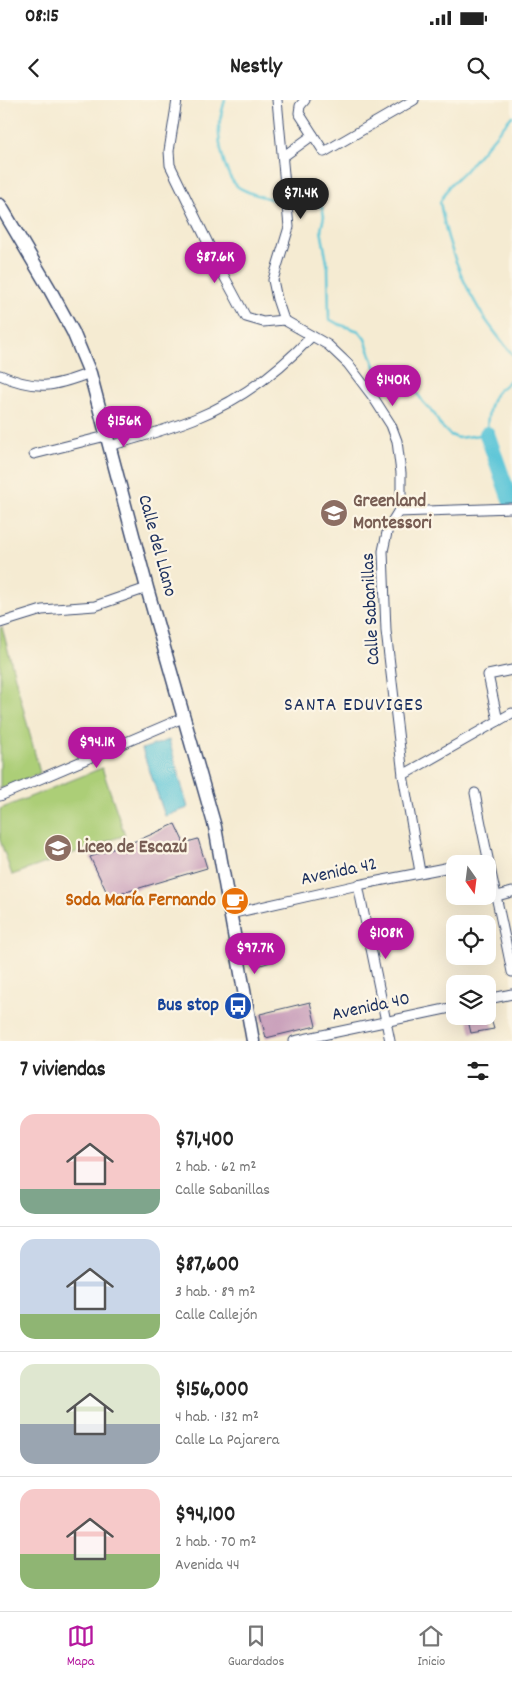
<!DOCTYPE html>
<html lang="es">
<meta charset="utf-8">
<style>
body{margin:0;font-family:Dekko,sans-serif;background:#f2f2f2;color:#222;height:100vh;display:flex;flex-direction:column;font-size:19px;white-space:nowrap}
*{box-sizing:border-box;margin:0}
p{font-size:16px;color:#767676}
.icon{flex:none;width:28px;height:28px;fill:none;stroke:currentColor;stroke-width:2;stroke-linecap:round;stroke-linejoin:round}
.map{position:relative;height:941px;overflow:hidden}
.panel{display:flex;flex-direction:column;background:#fff;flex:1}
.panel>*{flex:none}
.needle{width:32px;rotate:166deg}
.fabs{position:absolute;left:446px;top:755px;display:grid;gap:10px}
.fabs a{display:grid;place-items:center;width:50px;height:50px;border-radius:10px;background:#fff;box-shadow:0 5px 20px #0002;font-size:25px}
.price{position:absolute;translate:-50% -42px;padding:0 11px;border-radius:18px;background:#b5179e;color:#fff;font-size:16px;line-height:32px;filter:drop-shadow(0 1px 2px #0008)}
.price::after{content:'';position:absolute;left:50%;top:30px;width:15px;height:11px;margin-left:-8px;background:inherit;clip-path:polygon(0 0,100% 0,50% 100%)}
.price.active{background:#222;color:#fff}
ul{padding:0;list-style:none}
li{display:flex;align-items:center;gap:15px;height:125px;padding:0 20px}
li+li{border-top:1px solid #e0e0e0}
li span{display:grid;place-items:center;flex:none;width:140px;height:100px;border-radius:15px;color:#555}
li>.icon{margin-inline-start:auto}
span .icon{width:60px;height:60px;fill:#fffc;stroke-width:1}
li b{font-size:21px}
h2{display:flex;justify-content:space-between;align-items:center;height:60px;padding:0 20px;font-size:21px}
.status{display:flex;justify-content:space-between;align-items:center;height:35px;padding:0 25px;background:#fff;direction:ltr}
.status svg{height:14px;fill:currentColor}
header{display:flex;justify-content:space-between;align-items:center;height:65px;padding:0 20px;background:#fff;font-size:22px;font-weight:700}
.menu{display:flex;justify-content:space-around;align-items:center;height:70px;border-top:1px solid #e0e0e0;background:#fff;font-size:14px;color:#767676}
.menu a{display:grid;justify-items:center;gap:2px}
.menu .active{color:#b5179e}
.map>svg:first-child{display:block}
</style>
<div class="status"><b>08:15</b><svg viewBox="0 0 49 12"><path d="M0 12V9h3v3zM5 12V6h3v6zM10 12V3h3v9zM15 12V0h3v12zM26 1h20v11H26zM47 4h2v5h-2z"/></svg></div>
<header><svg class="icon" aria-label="back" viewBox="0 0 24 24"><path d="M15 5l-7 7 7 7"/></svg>Nestly<svg class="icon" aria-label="search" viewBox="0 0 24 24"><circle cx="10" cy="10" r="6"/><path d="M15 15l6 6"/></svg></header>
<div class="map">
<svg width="512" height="941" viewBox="0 0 512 941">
<rect width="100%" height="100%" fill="#fcf5e5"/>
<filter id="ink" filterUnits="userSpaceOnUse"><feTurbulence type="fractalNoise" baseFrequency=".02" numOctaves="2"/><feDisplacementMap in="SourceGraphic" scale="10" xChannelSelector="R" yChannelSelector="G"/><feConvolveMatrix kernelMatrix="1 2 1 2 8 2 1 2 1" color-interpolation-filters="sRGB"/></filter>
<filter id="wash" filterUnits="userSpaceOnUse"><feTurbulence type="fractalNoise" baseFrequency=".0096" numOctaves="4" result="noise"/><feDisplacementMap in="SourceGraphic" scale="20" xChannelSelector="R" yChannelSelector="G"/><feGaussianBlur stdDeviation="1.12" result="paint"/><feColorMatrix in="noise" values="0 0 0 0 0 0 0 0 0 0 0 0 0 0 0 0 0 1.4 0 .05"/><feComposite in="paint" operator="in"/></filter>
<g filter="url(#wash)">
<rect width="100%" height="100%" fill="#f5ebd2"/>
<!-- green -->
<g fill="#acce77" stroke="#647e6a">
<path d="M 2,527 L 40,673 L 0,689 L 0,528 Z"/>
<path d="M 102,668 L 125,735 L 12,775 L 0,740 L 0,709 Z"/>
</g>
<!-- water -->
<path fill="#5dc6d8" stroke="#3c7a9b" d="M 169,640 L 188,708 L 165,716 L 142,649 Z"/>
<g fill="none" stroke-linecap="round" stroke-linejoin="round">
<!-- stream -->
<g stroke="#5dc6d8" stroke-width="2.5">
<path d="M 225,0 C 222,11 218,23 219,35 C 220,49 226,77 237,86 C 246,94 269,98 281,102"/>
<path d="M 512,16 L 465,71 L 449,86 L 440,102 C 446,139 460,178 480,211 C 489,226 501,240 512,254"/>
<path d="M 301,106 L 315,105 L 322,107 L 324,116 L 321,130 L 328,168 L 329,219 L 338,224 L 359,231 L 365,239 L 376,269 L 384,275 L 405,281 L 415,290 L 423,302 L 435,315 L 440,325 L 450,335 L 458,338 L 487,334 C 487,320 488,301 498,291 C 504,285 509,284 512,277"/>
</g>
<!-- river -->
<path stroke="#5dc6d8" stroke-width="16" d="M 487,334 L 512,405"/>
</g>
<g id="blocks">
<!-- building -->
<g fill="#c79db9">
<path d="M 175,724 L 184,743 L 198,739 L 207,768 L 109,797 L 90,757 L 141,739 Z"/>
<path d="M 273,845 L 277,860 L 258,866 L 256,858 L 253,859 L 251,852 Z"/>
<path d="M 310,902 L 316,926 L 266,938 L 260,914 Z"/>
<path d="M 467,916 L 490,916 L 494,929 L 471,933 Z"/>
</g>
</g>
</g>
<g filter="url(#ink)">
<use href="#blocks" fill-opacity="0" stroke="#3c4b6f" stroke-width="1"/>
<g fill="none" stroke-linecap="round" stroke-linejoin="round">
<!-- street casing -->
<g stroke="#3c4b6f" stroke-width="11">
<g id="street">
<path d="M 177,0 L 169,51 L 170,65 L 224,176 L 246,217 L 263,222 L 284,220"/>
<path d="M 277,0 L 289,127 L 273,180 L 277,199 L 284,220 L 328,245 L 348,264 L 373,297 L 391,325 L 397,341 L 401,373 L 401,401 L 398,412 L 388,428 L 383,451 L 386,531 L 403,675 L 420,772"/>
<path d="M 305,0 L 300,6 L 299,13 L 324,52 L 414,0"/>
<path d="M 284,56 L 313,35"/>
<path d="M 0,275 C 37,291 53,287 90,273"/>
<path d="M 109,346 C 138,338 166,330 194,319 C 239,301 279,271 312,236"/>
<path d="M 34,354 L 106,336"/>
<path d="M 398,412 L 512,408"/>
<path d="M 0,523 L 42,510 L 95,506 L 147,488"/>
<path d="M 498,621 L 488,575 L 512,570"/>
<path d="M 403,675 L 512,613"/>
<path d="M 475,693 C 486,753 500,812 512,872"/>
<path d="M 0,696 L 185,617"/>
<path d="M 472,764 L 487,761"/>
<path d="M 358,785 L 390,941"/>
<path d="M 497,796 L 512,792"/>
<path d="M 230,814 L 358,785 L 455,766"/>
<path d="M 488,899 L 512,894"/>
<path d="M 294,941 L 455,907"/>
</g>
</g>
<!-- secondary casing -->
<g stroke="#3c4b6f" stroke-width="15">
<path id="secondary" d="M 0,105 L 49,188 L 73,232 L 90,273 L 147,488 L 215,727 L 253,941"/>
</g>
<!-- street -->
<use href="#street" stroke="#fff" stroke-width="9"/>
<!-- secondary -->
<use href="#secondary" stroke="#fff" stroke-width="12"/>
</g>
</g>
<!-- icons -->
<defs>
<g id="school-disc" transform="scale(1.4375)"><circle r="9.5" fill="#8d6e63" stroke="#fcf5e5"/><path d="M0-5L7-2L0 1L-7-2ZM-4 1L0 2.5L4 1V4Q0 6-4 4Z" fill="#fff"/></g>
<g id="cafe-disc" transform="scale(1.4375)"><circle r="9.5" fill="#e8710a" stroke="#fcf5e5"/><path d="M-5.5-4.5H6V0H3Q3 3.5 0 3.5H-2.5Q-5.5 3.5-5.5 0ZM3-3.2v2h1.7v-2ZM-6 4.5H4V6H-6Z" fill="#fff"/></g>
<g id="bus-disc" transform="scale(1.4375)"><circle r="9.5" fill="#1a4fb4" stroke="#fcf5e5"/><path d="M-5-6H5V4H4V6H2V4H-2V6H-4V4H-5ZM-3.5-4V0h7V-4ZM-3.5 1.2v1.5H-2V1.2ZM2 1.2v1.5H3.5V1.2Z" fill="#fff"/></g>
</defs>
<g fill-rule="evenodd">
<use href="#school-disc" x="334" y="413"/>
<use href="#school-disc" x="58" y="748"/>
<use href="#cafe-disc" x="235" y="801"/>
<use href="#bus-disc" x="238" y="906"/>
</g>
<g text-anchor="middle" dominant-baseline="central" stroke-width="4.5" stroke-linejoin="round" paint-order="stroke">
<!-- education labels -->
<g font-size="19" font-weight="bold" fill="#785e54" stroke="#fcf5e5" text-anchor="start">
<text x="353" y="402">Greenland<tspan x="353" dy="22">Montessori</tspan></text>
<text x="77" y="748">Liceo de Escazú</text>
</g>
<!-- street labels -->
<g font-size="19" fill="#1b2f5e" stroke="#fcf5e5">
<text transform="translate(156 446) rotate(75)">Calle del Llano</text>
<text transform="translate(372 509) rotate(-93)">Calle Sabanillas</text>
<text transform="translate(339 773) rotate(-12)">Avenida 42</text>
<text transform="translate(371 908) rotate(-12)">Avenida 40</text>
</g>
<!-- food labels -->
<g font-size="19" font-weight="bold" fill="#c56008" stroke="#fcf5e5" text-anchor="end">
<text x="216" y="801">Soda María Fernando</text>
</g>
<!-- transit labels -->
<g font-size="19" font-weight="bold" fill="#164399" stroke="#fcf5e5" text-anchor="end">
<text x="219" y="906">Bus stop</text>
</g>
<!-- neighbourhood labels -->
<g font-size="20" letter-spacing="1" fill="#1b2f5e" stroke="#fcf5e5">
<text x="354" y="606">SANTA EDUVIGES</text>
</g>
</g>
</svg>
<div class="fabs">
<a><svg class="needle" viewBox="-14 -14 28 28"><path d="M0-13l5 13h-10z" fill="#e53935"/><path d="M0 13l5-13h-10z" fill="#767676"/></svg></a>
<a><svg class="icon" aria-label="locate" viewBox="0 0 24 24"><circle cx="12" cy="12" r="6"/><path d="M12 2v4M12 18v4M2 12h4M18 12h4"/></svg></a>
<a><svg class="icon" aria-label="layers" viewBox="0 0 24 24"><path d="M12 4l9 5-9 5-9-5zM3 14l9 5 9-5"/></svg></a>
</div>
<b class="price active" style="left:301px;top:120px">$71.4K</b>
<b class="price" style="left:215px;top:184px">$87.6K</b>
<b class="price" style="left:393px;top:307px">$140K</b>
<b class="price" style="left:124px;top:348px">$156K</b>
<b class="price" style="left:97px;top:669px">$94.1K</b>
<b class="price" style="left:386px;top:860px">$108K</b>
<b class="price" style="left:255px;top:875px">$97.7K</b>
</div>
<section class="panel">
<h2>7 viviendas<svg class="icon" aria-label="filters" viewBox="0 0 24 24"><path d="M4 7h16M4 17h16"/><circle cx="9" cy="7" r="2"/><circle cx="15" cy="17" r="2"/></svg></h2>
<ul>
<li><span style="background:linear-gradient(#f6c9c9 75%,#7fa58c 0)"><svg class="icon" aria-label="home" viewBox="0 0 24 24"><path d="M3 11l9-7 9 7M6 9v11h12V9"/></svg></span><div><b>$71,400</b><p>2 hab. · 62 m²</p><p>Calle Sabanillas</p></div></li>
<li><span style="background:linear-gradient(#c9d6e8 75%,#8fb573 0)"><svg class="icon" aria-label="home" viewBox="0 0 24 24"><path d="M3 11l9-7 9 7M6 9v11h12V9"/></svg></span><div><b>$87,600</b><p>3 hab. · 89 m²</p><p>Calle Callejón</p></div></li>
<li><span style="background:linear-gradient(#dfe7d0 60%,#9aa5b1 0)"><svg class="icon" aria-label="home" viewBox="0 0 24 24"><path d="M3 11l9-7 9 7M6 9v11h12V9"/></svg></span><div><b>$156,000</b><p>4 hab. · 132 m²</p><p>Calle La Pajarera</p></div></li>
<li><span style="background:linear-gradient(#f6c9c9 65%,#8fb573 0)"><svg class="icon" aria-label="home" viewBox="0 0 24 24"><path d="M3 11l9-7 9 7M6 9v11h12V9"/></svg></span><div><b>$94,100</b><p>2 hab. · 70 m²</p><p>Avenida 44</p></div></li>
</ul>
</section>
<nav class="menu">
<a class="active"><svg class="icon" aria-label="map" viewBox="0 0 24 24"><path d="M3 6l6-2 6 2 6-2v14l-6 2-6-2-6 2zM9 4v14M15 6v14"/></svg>Mapa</a>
<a><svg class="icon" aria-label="saved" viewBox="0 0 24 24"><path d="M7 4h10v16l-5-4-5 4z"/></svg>Guardados</a>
<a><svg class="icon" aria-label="home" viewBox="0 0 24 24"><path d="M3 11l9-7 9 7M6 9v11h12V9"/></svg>Inicio</a>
</nav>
